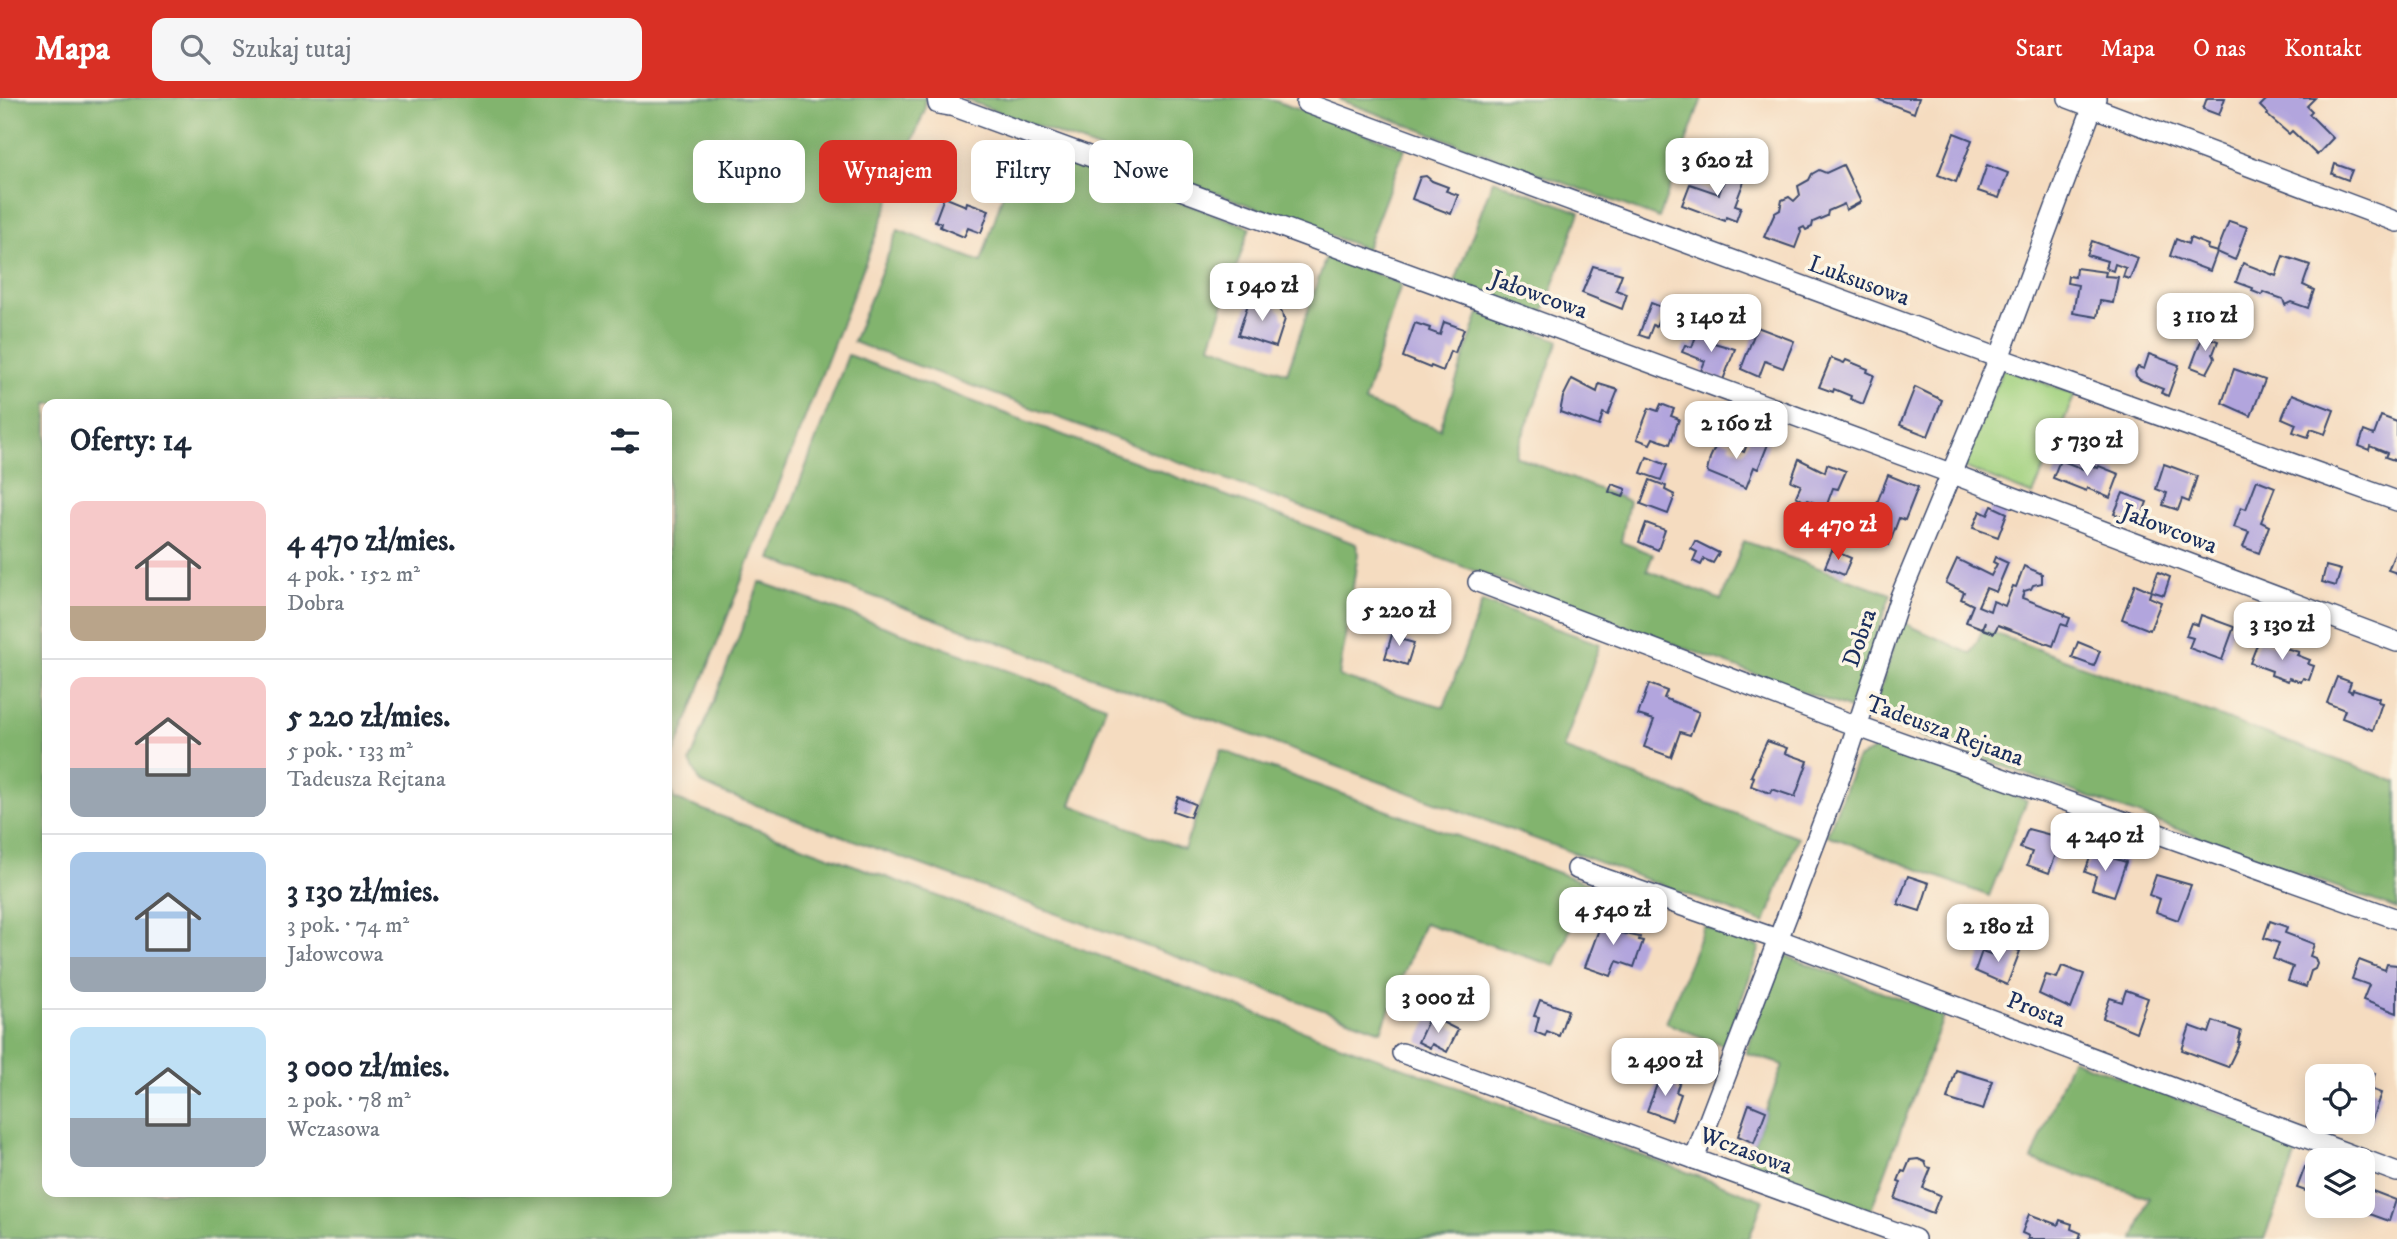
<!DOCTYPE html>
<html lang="pl">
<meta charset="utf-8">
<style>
body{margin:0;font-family:"IM FELL DW Pica",serif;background:#f6f6f7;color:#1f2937;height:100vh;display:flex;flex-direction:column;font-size:26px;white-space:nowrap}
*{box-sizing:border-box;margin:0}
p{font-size:23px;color:#747a83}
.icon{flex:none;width:38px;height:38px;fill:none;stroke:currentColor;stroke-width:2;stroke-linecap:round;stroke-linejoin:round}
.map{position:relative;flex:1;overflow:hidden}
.sheet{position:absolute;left:42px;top:301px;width:630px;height:798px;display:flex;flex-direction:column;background:#fff;border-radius:14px;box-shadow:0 4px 18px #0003}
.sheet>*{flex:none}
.banner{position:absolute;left:693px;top:42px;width:665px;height:63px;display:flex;gap:14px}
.buttons{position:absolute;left:2305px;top:966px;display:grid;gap:14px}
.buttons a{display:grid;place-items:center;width:70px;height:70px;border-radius:14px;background:#fff;box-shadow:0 4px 18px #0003;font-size:35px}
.price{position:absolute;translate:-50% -60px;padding:0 16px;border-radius:14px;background:#fff;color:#222;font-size:23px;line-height:46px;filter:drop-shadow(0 2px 4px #0008)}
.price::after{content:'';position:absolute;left:50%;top:42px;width:21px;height:16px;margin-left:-10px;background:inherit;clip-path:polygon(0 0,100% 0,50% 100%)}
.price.active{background:#d93025;color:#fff}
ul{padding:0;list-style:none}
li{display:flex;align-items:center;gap:21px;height:175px;padding:0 28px}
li+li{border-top:2px solid #e0e1e3}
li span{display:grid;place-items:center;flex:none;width:196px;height:140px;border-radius:14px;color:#555}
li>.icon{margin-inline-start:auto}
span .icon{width:84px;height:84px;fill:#fffc;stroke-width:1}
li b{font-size:30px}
h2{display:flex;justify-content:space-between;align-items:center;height:84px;padding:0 28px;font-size:30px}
.tag{padding:0 24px;border-radius:14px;background:#fff;box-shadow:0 4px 18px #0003;font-size:24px;line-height:63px}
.tag.active{background:#d93025;color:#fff}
header{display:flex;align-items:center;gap:42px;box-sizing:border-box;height:98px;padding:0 35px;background:#d93025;color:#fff}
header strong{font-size:33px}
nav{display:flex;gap:38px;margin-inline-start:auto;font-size:24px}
.search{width:490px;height:63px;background:#f6f6f7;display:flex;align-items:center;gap:18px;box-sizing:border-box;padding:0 24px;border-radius:14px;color:#747a83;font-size:26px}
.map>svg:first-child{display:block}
</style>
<header>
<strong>Mapa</strong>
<div class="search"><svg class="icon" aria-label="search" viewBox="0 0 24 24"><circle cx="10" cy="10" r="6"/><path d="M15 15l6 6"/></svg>Szukaj tutaj</div>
<nav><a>Start</a><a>Mapa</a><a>O nas</a><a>Kontakt</a></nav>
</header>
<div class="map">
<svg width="2397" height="1141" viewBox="0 0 2397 1141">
<rect width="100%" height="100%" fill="#fcf5e5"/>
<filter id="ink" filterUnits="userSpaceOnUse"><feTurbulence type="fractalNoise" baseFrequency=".0143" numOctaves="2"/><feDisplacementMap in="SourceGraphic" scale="14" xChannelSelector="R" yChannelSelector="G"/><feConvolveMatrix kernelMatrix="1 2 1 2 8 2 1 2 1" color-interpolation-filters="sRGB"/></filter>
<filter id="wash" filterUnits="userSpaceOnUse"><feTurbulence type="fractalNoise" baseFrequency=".00686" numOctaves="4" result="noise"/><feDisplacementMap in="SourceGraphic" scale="28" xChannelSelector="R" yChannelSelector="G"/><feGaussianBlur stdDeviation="1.57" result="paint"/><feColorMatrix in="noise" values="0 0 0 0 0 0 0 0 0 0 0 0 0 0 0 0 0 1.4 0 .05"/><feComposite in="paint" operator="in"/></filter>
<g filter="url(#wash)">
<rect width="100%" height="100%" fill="#f5dcc0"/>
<!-- green -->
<path fill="#a3d280" stroke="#5f806f" stroke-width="2" d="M 2003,270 L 2075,296 L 2033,397 L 1963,369 Z"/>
<!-- forest -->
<g fill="#82b46e" stroke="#4e7266" stroke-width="2">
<path d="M 0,0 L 925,0 L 925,11 L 667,674 L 667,306 L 47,306 L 47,1094 L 667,1094 L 667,674 L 674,701 L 1763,1102 L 1749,1141 L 0,1141 Z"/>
<path d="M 961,0 L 1267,0 L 1405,50 L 1366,151 Z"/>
<path d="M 1340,0 L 1702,0 L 1659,120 L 1340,2 Z"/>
<path d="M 1019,46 L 1250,129 L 1210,247 L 1287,275 L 1327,156 L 1401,186 L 1364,304 L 1440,331 L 1479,215 L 1559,242 L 1515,358 L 1629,403 L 1621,444 L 1653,456 L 1647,472 L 1721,502 L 1744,443 L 1891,496 L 1850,611 L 853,244 L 898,132 L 981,164 Z"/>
<path d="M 1493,82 L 1580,114 L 1543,216 L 1455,184 Z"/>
<path d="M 848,257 L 1356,446 L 1358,456 L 1339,579 L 1444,609 L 1482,504 L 1600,546 L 1563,651 L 1798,739 L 1765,825 L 771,461 Z"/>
<path d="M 760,484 L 1106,608 L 1071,707 L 1184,751 L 1221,652 L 1589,786 L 1555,868 L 1424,825 L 1381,933 L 723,695 L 701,685 L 690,664 Z"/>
<path d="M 1902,524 L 1971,556 L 1983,531 L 2397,684 L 2397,811 L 1871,620 Z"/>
<path d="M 1877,650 L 2027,702 L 1989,798 L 1827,737 L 1857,661 Z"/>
<path d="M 1704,828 L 1760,849 L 1725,948 L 1666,925 Z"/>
<path d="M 1781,856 L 1944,917 L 1871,1112 L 1746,1066 L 1783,967 L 1746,955 Z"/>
<path d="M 2071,961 L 2300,1046 L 2264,1141 L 2134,1141 L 2149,1100 L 2032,1062 Z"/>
</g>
<g id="blocks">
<!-- building -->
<g fill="#b2a5dd">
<path d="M 1874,0 L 1919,0 L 1914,15 Z"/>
<path d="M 2207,0 L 2225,0 L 2219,17 L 2203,11 Z"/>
<path d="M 2268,0 L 2315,0 L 2307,8 L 2312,13 L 2309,16 L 2333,40 L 2317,57 L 2292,33 L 2289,36 L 2267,17 L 2268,16 L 2260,8 Z"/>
<path d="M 1954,35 L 1972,42 L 1956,84 L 1938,77 Z"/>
<path d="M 2335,66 L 2352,72 L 2348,82 L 2332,76 Z"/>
<path d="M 1843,67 L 1861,104 L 1846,112 L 1844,106 L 1828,113 L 1827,118 L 1813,124 L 1812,129 L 1806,132 L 1804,129 L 1800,131 L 1801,134 L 1795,150 L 1764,139 L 1775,115 L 1780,112 L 1782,102 L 1789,99 L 1794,103 L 1800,97 L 1798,88 L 1809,82 L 1812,76 L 1819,72 L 1826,75 Z"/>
<path d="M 1987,67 L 2008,75 L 1999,100 L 1978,93 Z"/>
<path d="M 1728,71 L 1746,78 L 1735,107 L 1741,109 L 1736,123 L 1726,119 L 1725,123 L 1682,107 L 1690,86 L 1719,96 Z"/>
<path d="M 1426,78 L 1432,83 L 1448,89 L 1446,93 L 1458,97 L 1451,116 L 1412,101 L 1420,79 Z"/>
<path d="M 944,99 L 966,108 L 967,104 L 989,112 L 981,135 L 968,130 L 964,139 L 940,129 L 941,125 L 935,123 Z"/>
<path d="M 2229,123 L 2247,129 L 2235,162 L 2217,154 Z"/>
<path d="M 2190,140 L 2208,147 L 2207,151 L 2217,154 L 2210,173 L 2170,158 L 2176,141 L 2188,146 Z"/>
<path d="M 2092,143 L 2138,160 L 2130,181 L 2123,179 L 2126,170 L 2115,166 L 2113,173 L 2105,170 L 2107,163 L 2087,157 Z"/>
<path d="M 2283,158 L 2310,167 L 2303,187 L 2314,192 L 2308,210 L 2291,204 L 2285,207 L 2283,201 L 2263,194 L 2262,197 L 2252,193 L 2253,190 L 2236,184 L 2243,165 L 2276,178 Z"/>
<path d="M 1593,168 L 1622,176 L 1616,192 L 1627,196 L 1622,211 L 1582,195 Z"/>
<path d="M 2076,170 L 2106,174 L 2105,178 L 2118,179 L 2113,205 L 2100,203 L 2097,219 L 2073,215 L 2078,187 L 2067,185 L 2068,178 L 2075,179 Z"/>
<path d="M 1257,201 L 1278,208 L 1277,210 L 1282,214 L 1283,220 L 1285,221 L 1276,249 L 1238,237 L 1248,206 Z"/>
<path d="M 1651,205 L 1664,210 L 1656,229 L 1653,227 L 1648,240 L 1639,237 Z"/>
<path d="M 1444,224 L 1464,231 L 1455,255 L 1450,253 L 1443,273 L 1431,268 L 1430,270 L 1403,259 L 1415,225 L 1430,230 L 1429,233 L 1440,237 Z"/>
<path d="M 1757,229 L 1794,243 L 1783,270 L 1765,263 L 1759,279 L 1741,271 Z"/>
<path d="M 2206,229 L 2211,231 L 2209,240 L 2218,243 L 2213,256 L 2215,260 L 2207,275 L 2191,269 Z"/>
<path d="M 1699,230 L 1717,237 L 1714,245 L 1735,251 L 1723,282 L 1701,273 L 1705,263 L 1682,254 L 1685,247 L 1692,249 Z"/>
<path d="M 2149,256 L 2179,267 L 2168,298 L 2161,295 L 2163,291 L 2140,282 L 2136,278 L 2135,274 L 2138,269 L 2144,271 Z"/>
<path d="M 1831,260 L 1844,265 L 1846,262 L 1868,271 L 1867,274 L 1874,277 L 1863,306 L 1850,301 L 1851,298 L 1834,291 L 1833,294 L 1819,289 Z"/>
<path d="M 2234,271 L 2265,282 L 2251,318 L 2222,305 Z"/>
<path d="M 1572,281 L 1597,294 L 1599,286 L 1618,292 L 1608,317 L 1603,315 L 1599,328 L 1560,314 L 1563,299 Z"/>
<path d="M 1915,289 L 1942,302 L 1928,338 L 1900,327 Z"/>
<path d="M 2292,296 L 2334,312 L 2325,336 L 2311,331 L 2308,339 L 2293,334 L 2296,326 L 2282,320 Z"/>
<path d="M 1661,306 L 1674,311 L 1671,318 L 1679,321 L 1670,346 L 1653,340 L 1650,346 L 1637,341 L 1649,310 L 1658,313 Z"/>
<path d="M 2381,318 L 2397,324 L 2397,363 L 2385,359 L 2387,355 L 2370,348 L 2369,352 L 2359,348 L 2364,333 L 2374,337 Z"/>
<path d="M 1750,339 L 1768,346 L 1758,371 L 1754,369 L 1746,390 L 1707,374 L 1710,360 L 1719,341 L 1731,345 L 1729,348 L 1744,354 Z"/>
<path d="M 1647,359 L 1667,367 L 1661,382 L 1641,375 Z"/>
<path d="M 1799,361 L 1825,374 L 1827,366 L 1846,373 L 1838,391 L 1833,390 L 1826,409 L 1807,402 L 1804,403 L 1796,398 L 1801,387 L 1791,383 Z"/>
<path d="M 2060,362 L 2088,373 L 2090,367 L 2098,370 L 2099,368 L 2119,376 L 2110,400 L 2087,390 L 2086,393 L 2053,380 Z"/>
<path d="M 2164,366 L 2197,378 L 2189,404 L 2182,401 L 2178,412 L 2163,407 L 2167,395 L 2156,391 Z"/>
<path d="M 1888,377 L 1918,389 L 1905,422 L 1899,420 L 1889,447 L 1860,436 L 1870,408 L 1875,410 Z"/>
<path d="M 1650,382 L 1666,388 L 1665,392 L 1675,397 L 1668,416 L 1641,406 Z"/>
<path d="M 2257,382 L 2275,389 L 2261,424 L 2269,428 L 2259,455 L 2243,449 L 2249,434 L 2234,429 L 2241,409 L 2246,411 Z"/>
<path d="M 1612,386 L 1626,391 L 1623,399 L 1609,394 Z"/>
<path d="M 2123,395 L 2147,404 L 2139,425 L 2114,416 Z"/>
<path d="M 1992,408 L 2007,415 L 1998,439 L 1973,430 L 1980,413 L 1988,417 Z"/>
<path d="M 1646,425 L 1665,432 L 1658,452 L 1639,444 Z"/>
<path d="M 1695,443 L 1719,455 L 1713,465 L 1704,461 L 1701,467 L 1693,463 L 1697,454 L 1691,451 Z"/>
<path d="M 2397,450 L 2397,475 L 2388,472 Z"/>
<path d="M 1832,452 L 1851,460 L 1844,477 L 1825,469 Z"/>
<path d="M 1995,459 L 2008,465 L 1996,494 L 1986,490 L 1978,508 L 1990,513 L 1993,503 L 2005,508 L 2013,488 L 2016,489 L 2024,468 L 2042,476 L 2042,485 L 2033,487 L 2031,491 L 2024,493 L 2022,500 L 2065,516 L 2064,518 L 2070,520 L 2067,528 L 2061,526 L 2053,548 L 1998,527 L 1994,535 L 1983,531 L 1985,523 L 1982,530 L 1966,524 L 1973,507 L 1961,501 L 1964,494 L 1946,485 L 1957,461 L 1991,478 L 1997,466 L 1993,464 Z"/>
<path d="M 2326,468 L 2341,472 L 2336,488 L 2322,484 Z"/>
<path d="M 2158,474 L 2170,479 L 2164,497 L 2151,493 Z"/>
<path d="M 2135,486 L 2151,493 L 2149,499 L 2161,504 L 2150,532 L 2122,521 Z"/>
<path d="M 2201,517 L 2234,529 L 2222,562 L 2189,550 L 2193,540 L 2186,538 L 2191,525 L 2198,527 Z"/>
<path d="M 1394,530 L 1406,533 L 1403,542 L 1414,545 L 1407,567 L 1385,560 Z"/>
<path d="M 2259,542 L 2299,554 L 2297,557 L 2310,562 L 2308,566 L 2314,568 L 2309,582 L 2303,580 L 2301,584 L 2289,580 L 2288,583 L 2271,577 L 2272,573 L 2250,565 Z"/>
<path d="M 2078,544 L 2100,553 L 2094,568 L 2072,560 Z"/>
<path d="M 2337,579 L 2351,584 L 2348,592 L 2352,594 L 2353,591 L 2379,600 L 2378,604 L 2382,605 L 2373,632 L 2342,620 L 2345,612 L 2327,605 Z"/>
<path d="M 1649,586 L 1667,593 L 1664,600 L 1699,614 L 1690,637 L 1680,634 L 1671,659 L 1644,649 L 1654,622 L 1638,617 Z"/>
<path d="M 1767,643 L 1787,650 L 1785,655 L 1808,663 L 1795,699 L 1772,691 L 1770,695 L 1751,688 L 1754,679 L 1751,678 Z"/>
<path d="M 1178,699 L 1195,706 L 1190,719 L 1173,713 Z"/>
<path d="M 2028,731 L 2062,740 L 2049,775 L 2027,767 L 2032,754 L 2020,750 Z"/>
<path d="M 2092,754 L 2126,764 L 2114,798 L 2092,791 L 2096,778 L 2085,774 Z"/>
<path d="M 2156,777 L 2191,787 L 2178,822 L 2156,814 L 2160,801 L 2149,797 Z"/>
<path d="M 1908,778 L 1929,785 L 1920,813 L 1898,806 Z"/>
<path d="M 1605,815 L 1624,822 L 1620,835 L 1640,839 L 1639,842 L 1643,843 L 1634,869 L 1617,863 L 1611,878 L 1585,869 Z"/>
<path d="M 2270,823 L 2287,829 L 2285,835 L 2314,846 L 2310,858 L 2315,860 L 2317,866 L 2315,871 L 2311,873 L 2306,889 L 2288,883 L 2293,869 L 2273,861 L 2279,845 L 2264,840 Z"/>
<path d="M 1998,845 L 2020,853 L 2007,887 L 1975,873 L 1982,853 L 1993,857 Z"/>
<path d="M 2359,862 L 2385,872 L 2387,866 L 2397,867 L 2397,915 L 2363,902 L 2369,887 L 2352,881 Z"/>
<path d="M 2062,868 L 2084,876 L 2071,911 L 2039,896 L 2046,877 L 2057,880 Z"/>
<path d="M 2126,892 L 2148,900 L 2136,934 L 2103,920 L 2110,900 L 2122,904 Z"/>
<path d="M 1540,902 L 1568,912 L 1559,938 L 1547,933 L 1545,938 L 1535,934 L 1539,919 L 1534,918 Z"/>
<path d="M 1430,918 L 1458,932 L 1447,954 L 1432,946 L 1430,950 L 1418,944 Z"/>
<path d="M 2213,923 L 2241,933 L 2238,944 L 2240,944 L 2228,969 L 2182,952 L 2190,928 L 2209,935 Z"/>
<path d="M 2354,969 L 2375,976 L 2370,991 L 2381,995 L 2371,1024 L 2362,1021 L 2362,978 L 2350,978 Z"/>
<path d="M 1956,972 L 1992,983 L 1983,1012 L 1947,1001 Z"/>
<path d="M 1661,976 L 1680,983 L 1676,994 L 1681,996 L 1672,1022 L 1647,1013 Z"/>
<path d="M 1749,1006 L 1766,1013 L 1754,1045 L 1738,1038 Z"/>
<path d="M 1918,1061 L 1925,1064 L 1927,1069 L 1931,1070 L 1923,1090 L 1940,1097 L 1933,1115 L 1895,1101 L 1901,1084 L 1898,1083 L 1902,1073 L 1905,1074 L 1910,1062 Z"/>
<path d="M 2305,1069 L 2317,1073 L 2317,1097 L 2297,1090 Z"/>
<path d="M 2362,1089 L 2396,1102 L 2389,1123 L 2348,1108 L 2362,1108 Z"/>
<path d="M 2029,1116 L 2058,1127 L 2060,1122 L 2072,1126 L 2071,1131 L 2081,1135 L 2079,1141 L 2028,1141 L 2029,1138 L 2022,1135 Z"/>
</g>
</g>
</g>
<g filter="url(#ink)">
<use href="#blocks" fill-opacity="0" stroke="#3c496d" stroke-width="2"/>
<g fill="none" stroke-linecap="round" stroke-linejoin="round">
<!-- minor casing -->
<g stroke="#3c496d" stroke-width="22">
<g id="minor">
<path d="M 937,0 L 938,6 L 955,9 L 1950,375 L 2397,544"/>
<path d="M 2068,0 L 2397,124"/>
<path d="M 1306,5 L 1999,260 L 2397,403"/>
<path d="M 1478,484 L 1856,628 L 2397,821"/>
<path d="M 1577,771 L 1777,841 L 2397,1074"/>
<path d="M 1402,955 L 1915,1141"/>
<path d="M 1694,1061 L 1841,677 L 1900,499 L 1999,260 L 2096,0"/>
</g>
</g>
<!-- minor -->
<use href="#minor" stroke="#fff" stroke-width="19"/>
</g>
</g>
<g text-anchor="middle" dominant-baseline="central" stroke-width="7" stroke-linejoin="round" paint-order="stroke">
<!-- street labels -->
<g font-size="24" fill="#1b2f5e" stroke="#fcf5e5">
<text transform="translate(1859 183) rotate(20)">Luksusowa</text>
<text transform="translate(1539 197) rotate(20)">Jałowcowa</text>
<text transform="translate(2169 431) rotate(21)">Jałowcowa</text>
<text transform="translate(1860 540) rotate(-71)">Dobra</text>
<text transform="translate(1945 633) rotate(20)">Tadeusza Rejtana</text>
<text transform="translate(2036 912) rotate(21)">Prosta</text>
<text transform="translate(1746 1053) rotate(20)">Wczasowa</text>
</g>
</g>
</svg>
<div class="buttons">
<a><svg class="icon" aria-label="locate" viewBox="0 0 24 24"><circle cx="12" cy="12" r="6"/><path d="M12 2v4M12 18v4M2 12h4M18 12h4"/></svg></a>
<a><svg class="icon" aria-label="layers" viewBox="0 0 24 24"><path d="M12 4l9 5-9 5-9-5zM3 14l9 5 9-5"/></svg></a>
</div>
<b class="price" style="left:1717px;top:100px">3 620 zł</b>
<b class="price" style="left:1262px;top:225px">1 940 zł</b>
<b class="price" style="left:2205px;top:255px">3 110 zł</b>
<b class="price" style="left:1711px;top:256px">3 140 zł</b>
<b class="price" style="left:1736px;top:363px">2 160 zł</b>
<b class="price" style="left:2087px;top:380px">5 730 zł</b>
<b class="price active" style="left:1838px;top:464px">4 470 zł</b>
<b class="price" style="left:1399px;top:550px">5 220 zł</b>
<b class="price" style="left:2282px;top:564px">3 130 zł</b>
<b class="price" style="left:2105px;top:775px">4 240 zł</b>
<b class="price" style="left:1613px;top:849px">4 540 zł</b>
<b class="price" style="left:1998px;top:866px">2 180 zł</b>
<b class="price" style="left:1438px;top:937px">3 000 zł</b>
<b class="price" style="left:1665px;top:1000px">2 490 zł</b>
<div class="banner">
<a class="tag">Kupno</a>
<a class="tag active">Wynajem</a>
<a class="tag">Filtry</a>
<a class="tag">Nowe</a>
</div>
<section class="sheet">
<h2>Oferty: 14<svg class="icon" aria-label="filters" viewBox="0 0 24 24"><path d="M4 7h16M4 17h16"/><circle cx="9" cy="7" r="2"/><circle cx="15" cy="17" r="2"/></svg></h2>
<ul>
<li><span style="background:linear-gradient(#f6c9c9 75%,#b9a48a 0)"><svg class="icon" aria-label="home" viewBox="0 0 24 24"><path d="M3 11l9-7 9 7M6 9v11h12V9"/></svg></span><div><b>4 470 zł/mies.</b><p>4 pok. · 152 m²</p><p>Dobra</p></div></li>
<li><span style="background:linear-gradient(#f6c9c9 65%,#9aa5b1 0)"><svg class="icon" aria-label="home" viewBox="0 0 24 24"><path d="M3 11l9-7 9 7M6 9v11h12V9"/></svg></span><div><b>5 220 zł/mies.</b><p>5 pok. · 133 m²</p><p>Tadeusza Rejtana</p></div></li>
<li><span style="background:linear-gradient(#a9c7e8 75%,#9aa5b1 0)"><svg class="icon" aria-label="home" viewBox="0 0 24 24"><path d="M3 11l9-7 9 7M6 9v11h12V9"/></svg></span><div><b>3 130 zł/mies.</b><p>3 pok. · 74 m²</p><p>Jałowcowa</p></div></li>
<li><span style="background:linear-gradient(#bfe0f5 65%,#9aa5b1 0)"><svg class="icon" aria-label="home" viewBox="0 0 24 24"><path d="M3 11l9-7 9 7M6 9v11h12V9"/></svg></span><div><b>3 000 zł/mies.</b><p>2 pok. · 78 m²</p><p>Wczasowa</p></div></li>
</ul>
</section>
</div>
